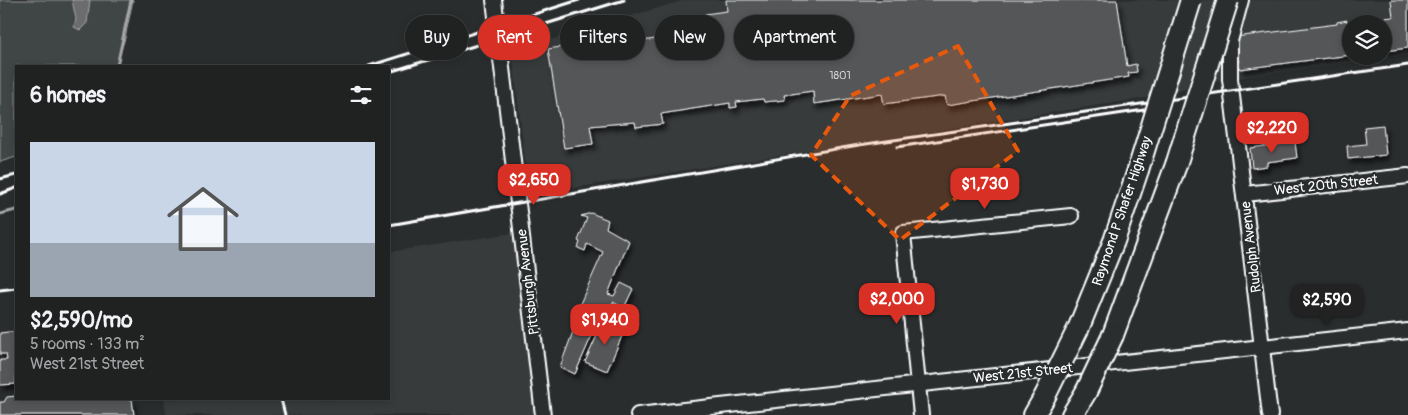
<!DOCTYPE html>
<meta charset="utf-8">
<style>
body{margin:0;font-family:Pangolin,sans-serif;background:#2d2f2f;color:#f1f3f6;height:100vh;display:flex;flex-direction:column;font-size:19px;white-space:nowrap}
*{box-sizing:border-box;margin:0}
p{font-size:16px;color:#a2a4a5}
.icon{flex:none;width:28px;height:28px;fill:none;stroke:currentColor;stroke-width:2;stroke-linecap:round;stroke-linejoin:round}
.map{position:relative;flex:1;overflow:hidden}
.panel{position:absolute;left:15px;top:65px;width:375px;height:335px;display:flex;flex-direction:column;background:#202222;border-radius:0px;box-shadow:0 2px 8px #0003,0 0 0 1px #3d3f40}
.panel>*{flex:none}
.guide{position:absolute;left:405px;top:15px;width:475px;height:45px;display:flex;gap:10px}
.controls{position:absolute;left:1342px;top:15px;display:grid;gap:10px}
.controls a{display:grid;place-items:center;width:50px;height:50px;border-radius:50%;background:#202222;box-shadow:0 2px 8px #0003,0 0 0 1px #3d3f40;font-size:25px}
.price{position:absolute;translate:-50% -42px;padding:0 11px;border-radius:10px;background:#d93025;color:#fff;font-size:16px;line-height:32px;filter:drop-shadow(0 1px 2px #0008)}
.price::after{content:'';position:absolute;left:50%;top:30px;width:15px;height:11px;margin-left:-8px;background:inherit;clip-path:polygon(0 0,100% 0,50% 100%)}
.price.on{background:#222;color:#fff}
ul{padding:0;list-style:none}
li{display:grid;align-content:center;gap:10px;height:265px;padding:0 15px}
li span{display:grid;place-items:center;height:155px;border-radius:0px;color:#555}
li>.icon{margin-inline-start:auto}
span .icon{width:90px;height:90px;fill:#fffc;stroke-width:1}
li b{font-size:21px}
h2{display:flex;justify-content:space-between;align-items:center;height:60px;padding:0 15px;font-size:21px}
.tag{padding:0 18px;border-radius:22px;background:#202222;box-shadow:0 2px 8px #0003,0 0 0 1px #3d3f40;font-size:18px;line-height:45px}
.tag.on{background:#d93025;color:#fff}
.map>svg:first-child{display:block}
</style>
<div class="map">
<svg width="1408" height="415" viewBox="0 0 1408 415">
<defs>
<filter id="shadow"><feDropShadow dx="3" dy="5" stdDeviation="2.5" flood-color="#0009"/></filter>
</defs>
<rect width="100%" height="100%" fill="#2a2d2e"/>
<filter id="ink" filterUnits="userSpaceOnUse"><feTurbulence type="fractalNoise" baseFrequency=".02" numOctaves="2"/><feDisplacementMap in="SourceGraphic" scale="10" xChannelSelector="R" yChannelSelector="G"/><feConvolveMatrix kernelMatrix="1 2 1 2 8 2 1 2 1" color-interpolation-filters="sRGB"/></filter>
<g filter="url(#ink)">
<!-- built -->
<g fill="#373a3b" fill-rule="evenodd">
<path d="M 685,0 L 1408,0 L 1408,55 L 1223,80 L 1145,98 L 529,195 L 512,51 ZM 1351,24 L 1384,24 L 1384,56 L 1351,56 Z"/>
<path d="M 519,232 L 540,415 L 166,415 L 164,399 L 389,399 L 389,252 Z"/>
</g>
<!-- green -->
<path fill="#414445" stroke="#a0a2a2" d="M 0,0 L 133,0 L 125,38 L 116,66 L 16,66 L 16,157 L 0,162 Z"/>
<!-- water -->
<path fill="#6a6c6d" stroke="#a6a7a7" d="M 72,0 L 90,0 L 87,23 L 80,30 L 74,27 L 76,19 Z"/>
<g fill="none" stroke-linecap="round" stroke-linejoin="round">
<!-- stream -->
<g stroke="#a6a7a7" stroke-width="3">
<path d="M 117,66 L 131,0"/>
<path d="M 0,214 L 16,210"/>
</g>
</g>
<!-- building -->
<g fill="#555758" stroke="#fff" filter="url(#shadow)">
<path d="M 726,0 L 1117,0 L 1127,66 L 1136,64 L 1137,72 L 1128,73 L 1129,77 L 947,105 L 945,96 L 884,104 L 882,94 L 814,104 L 813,91 L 784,95 L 785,100 L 764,102 L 763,99 L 736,102 L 737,107 L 730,108 L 730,103 L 661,114 L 663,124 L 636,127 L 635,122 L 590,126 L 593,144 L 564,148 L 548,49 L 621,38 L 621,45 L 636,42 L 635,35 L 641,34 L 642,41 L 708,31 L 705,14 L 727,11 Z"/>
<path d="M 1391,0 L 1408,0 L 1408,48 L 1384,51 L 1384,24 L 1351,24 L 1351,55 L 1240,69 L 1235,37 L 1337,24 L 1337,22 L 1347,20 L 1347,22 L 1393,17 Z"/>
<path d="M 1383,125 L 1386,155 L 1348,159 L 1347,146 L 1366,144 L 1364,127 Z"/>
<path d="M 1295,142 L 1297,158 L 1267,162 L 1267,166 L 1252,168 L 1250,148 Z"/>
<path d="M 591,213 L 608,220 L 606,228 L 629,241 L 608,294 L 614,296 L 621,283 L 633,289 L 624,308 L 613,302 L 607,320 L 600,317 L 575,374 L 560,367 L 582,307 L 579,306 L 603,252 L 587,244 L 585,251 L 578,248 L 580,242 L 578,241 L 587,218 L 581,216 Z"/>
<path d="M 604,320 L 625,329 L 607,371 L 585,362 Z"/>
<path d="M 16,331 L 16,384 L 0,385 L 0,360 L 7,360 L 6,354 L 0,354 L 0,333 Z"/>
<path d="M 16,396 L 16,399 L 132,399 L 134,415 L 0,415 L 0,402 L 4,402 L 7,397 Z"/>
</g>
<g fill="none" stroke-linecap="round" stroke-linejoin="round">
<!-- minor casing -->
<g stroke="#fff" stroke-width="18">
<g id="minor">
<path d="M 494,0 L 543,415"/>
<path d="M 1241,0 L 1230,41 L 1230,79 L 1270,415"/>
<path d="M 1245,194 L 1408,176"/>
<path d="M 638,415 L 1408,331"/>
<path d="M 921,415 L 903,233 L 1071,216"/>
</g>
</g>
<!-- highway casing -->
<g stroke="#fff" stroke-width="24">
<g id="highway">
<path d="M 1079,327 L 1114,241 L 1138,170"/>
<path d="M 1113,335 L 1176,165"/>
<path d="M 1034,415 L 1045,396"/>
<path d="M 1072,415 L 1086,392"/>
</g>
</g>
<!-- minor -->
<use href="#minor" stroke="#2a2d2e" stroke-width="14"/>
<!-- highway -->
<use href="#highway" stroke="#2a2d2e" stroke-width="20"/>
<!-- rail -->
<g stroke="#fff" stroke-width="3">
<path d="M 369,66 L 579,0"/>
<path d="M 389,72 L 624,0"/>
<path d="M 897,147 L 1164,107"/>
<path d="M 0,179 L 16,175"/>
<path d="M 0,194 L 16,188"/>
<path d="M 389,225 L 859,145 L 1408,65"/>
<path d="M 0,290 L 16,288"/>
<path d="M 281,399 L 285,415"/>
</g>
<!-- highway-bridge casing -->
<g stroke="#fff" stroke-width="24" stroke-linecap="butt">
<g id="highway-bridge">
<path d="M 1176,165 L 1228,0"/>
<path d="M 1138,170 L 1191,0"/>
<path d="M 1086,392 L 1113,335"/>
<path d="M 1045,396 L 1079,327"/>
</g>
</g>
<!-- highway-bridge -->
<use href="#highway-bridge" stroke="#2a2d2e" stroke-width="20"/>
</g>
</g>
<!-- marked area -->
<path fill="#e8590c" fill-opacity="0.2" stroke="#e8590c" stroke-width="4" stroke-dasharray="10 6" stroke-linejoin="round" d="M 958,46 L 1018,151 L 900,240 L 811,155 L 850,96 Z"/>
<g text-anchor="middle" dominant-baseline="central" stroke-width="4.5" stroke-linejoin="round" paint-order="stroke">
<!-- number labels -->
<g font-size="11" fill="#d4d5d5">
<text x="840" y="75">1801</text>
</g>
<!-- street labels -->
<g font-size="14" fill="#fff" stroke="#2a2d2e">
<text transform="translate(1326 185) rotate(-6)">West 20th Street</text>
<text transform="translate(1122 211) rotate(-71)">Raymond P Shafer Highway</text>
<text transform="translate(1251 247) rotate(-97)">Rudolph Avenue</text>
<text transform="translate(528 282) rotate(-97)">Pittsburgh Avenue</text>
<text transform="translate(1023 373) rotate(-6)">West 21st Street</text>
</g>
</g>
</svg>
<div class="controls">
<a><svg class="icon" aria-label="layers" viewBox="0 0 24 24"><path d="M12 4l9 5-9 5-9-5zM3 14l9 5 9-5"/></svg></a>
</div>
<b class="price" style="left:1272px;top:154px">$2,220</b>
<b class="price" style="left:534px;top:206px">$2,650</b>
<b class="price" style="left:985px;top:210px">$1,730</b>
<b class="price" style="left:897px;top:325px">$2,000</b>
<b class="price on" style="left:1327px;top:326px">$2,590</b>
<b class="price" style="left:605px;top:346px">$1,940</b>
<div class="guide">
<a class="tag">Buy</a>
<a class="tag on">Rent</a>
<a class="tag">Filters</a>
<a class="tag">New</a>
<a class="tag">Apartment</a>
</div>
<section class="panel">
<h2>6 homes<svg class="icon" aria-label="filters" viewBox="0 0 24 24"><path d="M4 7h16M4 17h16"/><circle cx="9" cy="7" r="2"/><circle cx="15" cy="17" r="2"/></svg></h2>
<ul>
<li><span style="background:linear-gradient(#c9d6e8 65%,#9aa5b1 0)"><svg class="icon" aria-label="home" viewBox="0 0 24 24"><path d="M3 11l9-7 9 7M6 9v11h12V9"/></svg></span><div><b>$2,590/mo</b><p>5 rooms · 133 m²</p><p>West 21st Street</p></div></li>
</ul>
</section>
</div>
